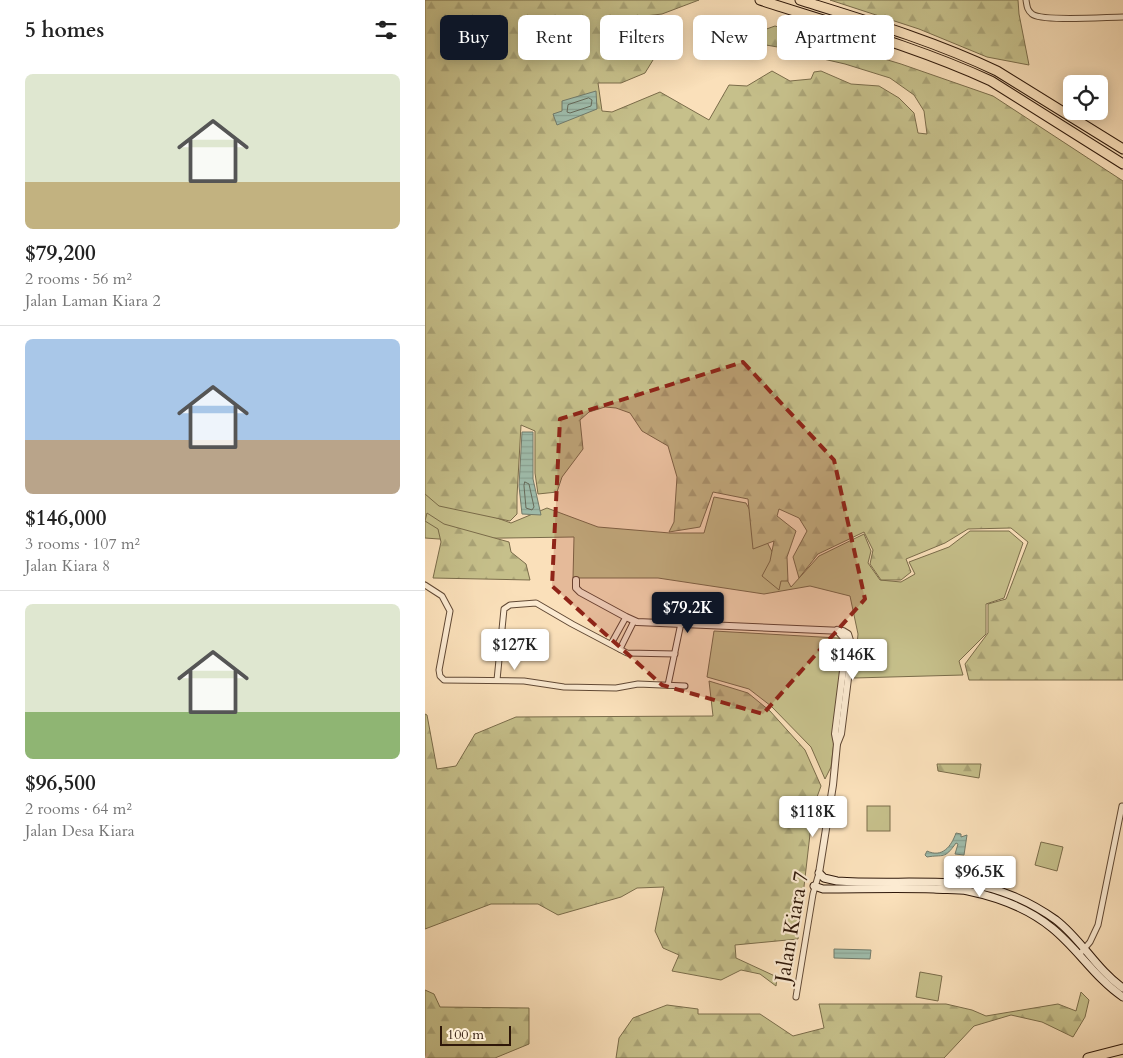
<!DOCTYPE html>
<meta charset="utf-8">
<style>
body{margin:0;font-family:Cardo,serif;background:#f6f6f6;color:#222;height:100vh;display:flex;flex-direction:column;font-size:19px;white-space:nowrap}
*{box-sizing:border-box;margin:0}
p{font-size:16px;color:#767676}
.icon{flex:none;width:28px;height:28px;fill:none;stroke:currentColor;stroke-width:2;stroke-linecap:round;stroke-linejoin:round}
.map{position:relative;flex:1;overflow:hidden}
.panel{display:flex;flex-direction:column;background:#fff;width:425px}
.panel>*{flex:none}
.banner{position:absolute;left:15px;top:15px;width:475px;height:45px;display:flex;gap:10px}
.tools{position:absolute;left:638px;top:75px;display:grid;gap:10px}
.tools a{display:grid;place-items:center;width:45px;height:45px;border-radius:8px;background:#fff;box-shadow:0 2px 12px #0003;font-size:25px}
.scale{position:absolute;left:15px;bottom:12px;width:71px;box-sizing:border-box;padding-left:5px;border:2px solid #2e1709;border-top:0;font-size:14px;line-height:18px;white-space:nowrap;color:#2e1709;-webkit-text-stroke:4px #fcebd2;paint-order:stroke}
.price{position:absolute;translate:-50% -42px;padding:0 11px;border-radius:5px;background:#fff;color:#222;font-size:16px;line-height:32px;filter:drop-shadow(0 1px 2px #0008)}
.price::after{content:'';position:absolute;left:50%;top:30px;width:15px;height:11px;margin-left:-8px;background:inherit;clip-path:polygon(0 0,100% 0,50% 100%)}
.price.on{background:#111827;color:#fff}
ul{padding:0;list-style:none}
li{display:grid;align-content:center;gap:10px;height:265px;padding:0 25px}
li+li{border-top:1px solid #e0e0e0}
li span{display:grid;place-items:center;height:155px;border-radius:8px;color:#555}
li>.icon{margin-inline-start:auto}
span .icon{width:90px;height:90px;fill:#fffc;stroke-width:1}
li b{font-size:21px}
h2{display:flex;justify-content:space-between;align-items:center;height:60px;padding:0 25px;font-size:21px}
.chip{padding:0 18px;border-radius:8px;background:#fff;box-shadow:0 2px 12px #0003;font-size:18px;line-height:45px}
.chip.on{background:#111827;color:#fff}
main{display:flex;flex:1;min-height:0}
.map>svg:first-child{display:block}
</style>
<main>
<section class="panel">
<h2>5 homes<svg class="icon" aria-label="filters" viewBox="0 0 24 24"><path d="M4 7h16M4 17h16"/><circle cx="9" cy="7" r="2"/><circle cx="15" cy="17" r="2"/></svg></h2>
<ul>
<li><span style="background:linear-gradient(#dfe7d0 70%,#c2b280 0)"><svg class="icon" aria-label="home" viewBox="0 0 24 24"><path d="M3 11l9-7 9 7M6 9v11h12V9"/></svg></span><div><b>$79,200</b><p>2 rooms · 56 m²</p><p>Jalan Laman Kiara 2</p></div></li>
<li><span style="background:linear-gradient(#a9c7e8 65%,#b9a48a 0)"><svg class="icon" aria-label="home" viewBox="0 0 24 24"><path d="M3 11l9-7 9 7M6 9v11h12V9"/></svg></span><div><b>$146,000</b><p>3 rooms · 107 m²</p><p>Jalan Kiara 8</p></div></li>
<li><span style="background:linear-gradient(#dfe7d0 70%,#8fb573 0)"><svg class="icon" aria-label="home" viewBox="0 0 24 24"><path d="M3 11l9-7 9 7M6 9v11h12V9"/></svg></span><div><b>$96,500</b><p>2 rooms · 64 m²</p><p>Jalan Desa Kiara</p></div></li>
</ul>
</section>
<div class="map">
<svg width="698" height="1058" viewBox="0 0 698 1058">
<defs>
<pattern id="forest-firs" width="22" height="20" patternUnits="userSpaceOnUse" patternTransform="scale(1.25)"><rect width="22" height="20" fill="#c6c08b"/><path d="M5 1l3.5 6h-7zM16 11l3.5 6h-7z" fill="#aaa477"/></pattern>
<pattern id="water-rules" width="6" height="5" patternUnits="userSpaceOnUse" patternTransform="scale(1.25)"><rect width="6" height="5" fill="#9fbdac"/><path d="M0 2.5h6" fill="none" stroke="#89a293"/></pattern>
</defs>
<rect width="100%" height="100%" fill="#fae0ba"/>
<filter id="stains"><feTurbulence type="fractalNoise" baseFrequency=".004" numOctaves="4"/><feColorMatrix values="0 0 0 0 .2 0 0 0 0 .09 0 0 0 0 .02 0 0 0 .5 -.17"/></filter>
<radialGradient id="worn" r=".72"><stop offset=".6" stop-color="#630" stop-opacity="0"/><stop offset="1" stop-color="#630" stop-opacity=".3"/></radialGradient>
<!-- green -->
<g fill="#c6c08b" stroke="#7a6c4a">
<path d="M 0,486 L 5,494 L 86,523 L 122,508 L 173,527 L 245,533 L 279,533 L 289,497 L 321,503 L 366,587 L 394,556 L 439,534 L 446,551 L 443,563 L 455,580 L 476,582 L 490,574 L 484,562 L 524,547 L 545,531 L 584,531 L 598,543 L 579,598 L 561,604 L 561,634 L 534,661 L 538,675 L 429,678 L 433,634 L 425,596 L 385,586 L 339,594 L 233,578 L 148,578 L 149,537 L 14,539 L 0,538 Z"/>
<path d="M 289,631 L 413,638 L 420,650 L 406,767 L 400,779 L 386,747 L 346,706 L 324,689 L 282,677 Z"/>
<path d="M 94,635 L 101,636 L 108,642 L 104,652 L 90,654 L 84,649 L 86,638 Z"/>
<rect x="442" y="806" width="23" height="25"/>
<path d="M 616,842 L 638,847 L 632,871 L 610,865 Z"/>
<path d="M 495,972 L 517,976 L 513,1001 L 491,997 Z"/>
</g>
<!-- forest -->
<g fill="url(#forest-firs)" stroke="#7a6c4a">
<path d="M 0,0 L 274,0 L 237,14 L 220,16 L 215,26 L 233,38 L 236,47 L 220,73 L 196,83 L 173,83 L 177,111 L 187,112 L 235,92 L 284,120 L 304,85 L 322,86 L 347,71 L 365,81 L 386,79 L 389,72 L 396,71 L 426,84 L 454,86 L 474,98 L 489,113 L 493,133 L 502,134 L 499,111 L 489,95 L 465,78 L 420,64 L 381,55 L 370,50 L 341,45 L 333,32 L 350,26 L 476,64 L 568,96 L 698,181 L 698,680 L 544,680 L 540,664 L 563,633 L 563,604 L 581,599 L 603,542 L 586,528 L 543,529 L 520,543 L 481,559 L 486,572 L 476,580 L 456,580 L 445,564 L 448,550 L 439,532 L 393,554 L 374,578 L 368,557 L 382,531 L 374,518 L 354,509 L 352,516 L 371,531 L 362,557 L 363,581 L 356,581 L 354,590 L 337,576 L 345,561 L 349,541 L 328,549 L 323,499 L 288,492 L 275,527 L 244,532 L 249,522 L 252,477 L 243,446 L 217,431 L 205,413 L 191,408 L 180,407 L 164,412 L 155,420 L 158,449 L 137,477 L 132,492 L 113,494 L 110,473 L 110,431 L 96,425 L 92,496 L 92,514 L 85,521 L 14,506 L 0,494 Z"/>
<path d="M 405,0 L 593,0 L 594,14 L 604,65 L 562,57 L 494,29 Z"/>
<path d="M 2,513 L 19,524 L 84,542 L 86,552 L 101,564 L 105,580 L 8,578 L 16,542 L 13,529 L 0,521 Z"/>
<path d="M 284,681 L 323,693 L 345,711 L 380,750 L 396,786 L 388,808 L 373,939 L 310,945 L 311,958 L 352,977 L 351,986 L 335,974 L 316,970 L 296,980 L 247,971 L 254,955 L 238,948 L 230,931 L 239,887 L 212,888 L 196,897 L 133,915 L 113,904 L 66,904 L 0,929 L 0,714 L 2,715 L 12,769 L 31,766 L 50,734 L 91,717 L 288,716 Z"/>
<path d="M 512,764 L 556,764 L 554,778 L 513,771 Z"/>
<path d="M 0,990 L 9,994 L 15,1007 L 104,1008 L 104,1044 L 70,1058 L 0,1058 Z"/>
<path d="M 656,992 L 664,1000 L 660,1017 L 648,1037 L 617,1022 L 586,1015 L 549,1026 L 519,1058 L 191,1058 L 194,1038 L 208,1018 L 242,1005 L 273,1009 L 273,1014 L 335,1014 L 368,1036 L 399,1028 L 394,1004 L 521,1004 L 547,1010 L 561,1016 L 633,1004 L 651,1011 Z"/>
</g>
<!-- water -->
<g fill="url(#water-rules)" stroke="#727b6b">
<path d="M 171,91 L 172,109 L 132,125 L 128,114 L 137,111 L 137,101 Z"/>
<path d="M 97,432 L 108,432 L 108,479 L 116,515 L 97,514 L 94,486 Z"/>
<path d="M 531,833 L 536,834 L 536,837 L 542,835 L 539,855 L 530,854 L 533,844 L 531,843 C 519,860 519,854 502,857 L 500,855 L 502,851 C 517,858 526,847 531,833 Z"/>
<path d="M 409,949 L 446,950 L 445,959 L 409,958 Z"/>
</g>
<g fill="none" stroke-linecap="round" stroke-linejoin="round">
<!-- shore -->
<g stroke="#666a5a" stroke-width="1">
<path d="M 164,98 L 167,100 L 166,106 L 145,113 L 142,112 L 143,105 Z"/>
<path d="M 100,482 L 104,484 L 109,507 L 107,510 L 101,508 L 99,486 Z"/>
</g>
<!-- motorway-tunnel -->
<path stroke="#d1b897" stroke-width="9" stroke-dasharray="9 4.5" stroke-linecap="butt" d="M 0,1057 L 2,1058"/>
<!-- minor casing -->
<g stroke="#614935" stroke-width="7">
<g id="minor">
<path d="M 601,0 C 602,6 602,10 607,14 C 617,22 682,17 698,17"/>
<path d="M 0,585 L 17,596 L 25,611 L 14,670 L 15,676 L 19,680 L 99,681 L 139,687 L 191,688 L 213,684 L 260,686"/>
<path d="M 186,644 L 201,617"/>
<path d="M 195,649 L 209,621"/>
<path d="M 72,680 L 79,609 L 85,605 L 111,603 L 147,624 L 202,653 L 250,654"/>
<path d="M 243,685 L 256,623"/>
<path d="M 654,955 L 665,942 L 673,925 L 697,806"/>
<path d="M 371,997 L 388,894 L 394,873"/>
</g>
</g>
<!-- tertiary casing -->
<g stroke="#614935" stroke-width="8">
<g id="tertiary">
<path d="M 151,580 L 151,588 L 155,592 L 201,617 L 212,622 L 418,631 L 423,634 L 427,647 L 416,734 L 412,744"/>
<path d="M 394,873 L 408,785 L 412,744 L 410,734 L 421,647 L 419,638 L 412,630"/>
</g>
</g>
<!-- secondary casing -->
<g stroke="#2e1709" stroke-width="9">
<g id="secondary">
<path d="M 394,873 L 399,878 L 412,881 C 456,884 500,880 543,884 C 573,887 606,902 631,920 C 656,939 672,970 698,988"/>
<path d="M 389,886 L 398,889 C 435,889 472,888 509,889 C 520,890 532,889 543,891 C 572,897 604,909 627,928 C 653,949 670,978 698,997"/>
</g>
</g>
<!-- motorway casing -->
<g stroke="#2e1709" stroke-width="11">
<g id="motorway">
<path d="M 335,0 C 412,25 492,47 566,81 L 698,164"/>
<path d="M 375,0 C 442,21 509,41 572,71 L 698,149"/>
<path d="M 663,1058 L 698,1049"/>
</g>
</g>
<!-- minor -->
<use href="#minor" stroke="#fcebd2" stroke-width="5"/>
<!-- tertiary -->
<use href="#tertiary" stroke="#fcebd2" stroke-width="6"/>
<!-- secondary -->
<use href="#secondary" stroke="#fcebd2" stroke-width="7"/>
<!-- motorway -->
<use href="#motorway" stroke="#fae0ba" stroke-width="9"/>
</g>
<!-- marked area -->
<path fill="#8f2418" fill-opacity="0.2" stroke="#8f2418" stroke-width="4" stroke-dasharray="10 6" stroke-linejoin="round" d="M 318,362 L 409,460 L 440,599 L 338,714 L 237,685 L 127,586 L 135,419 Z"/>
<g text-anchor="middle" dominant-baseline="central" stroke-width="4.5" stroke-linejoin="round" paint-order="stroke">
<!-- street labels -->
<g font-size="21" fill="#2e1709" stroke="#fcebd2">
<text transform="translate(367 927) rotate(-80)">Jalan Kiara 7</text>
</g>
</g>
<rect width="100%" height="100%" filter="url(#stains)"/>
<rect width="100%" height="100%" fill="url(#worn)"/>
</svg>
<div class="tools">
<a><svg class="icon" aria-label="locate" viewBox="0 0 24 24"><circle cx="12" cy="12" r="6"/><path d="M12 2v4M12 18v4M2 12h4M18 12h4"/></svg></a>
</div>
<div class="scale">100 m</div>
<b class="price on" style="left:263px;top:634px">$79.2K</b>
<b class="price" style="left:90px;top:671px">$127K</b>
<b class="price" style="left:428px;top:681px">$146K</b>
<b class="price" style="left:388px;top:838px">$118K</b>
<b class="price" style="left:555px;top:898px">$96.5K</b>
<div class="banner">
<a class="chip on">Buy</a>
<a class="chip">Rent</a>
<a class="chip">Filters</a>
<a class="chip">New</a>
<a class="chip">Apartment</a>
</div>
</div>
</main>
